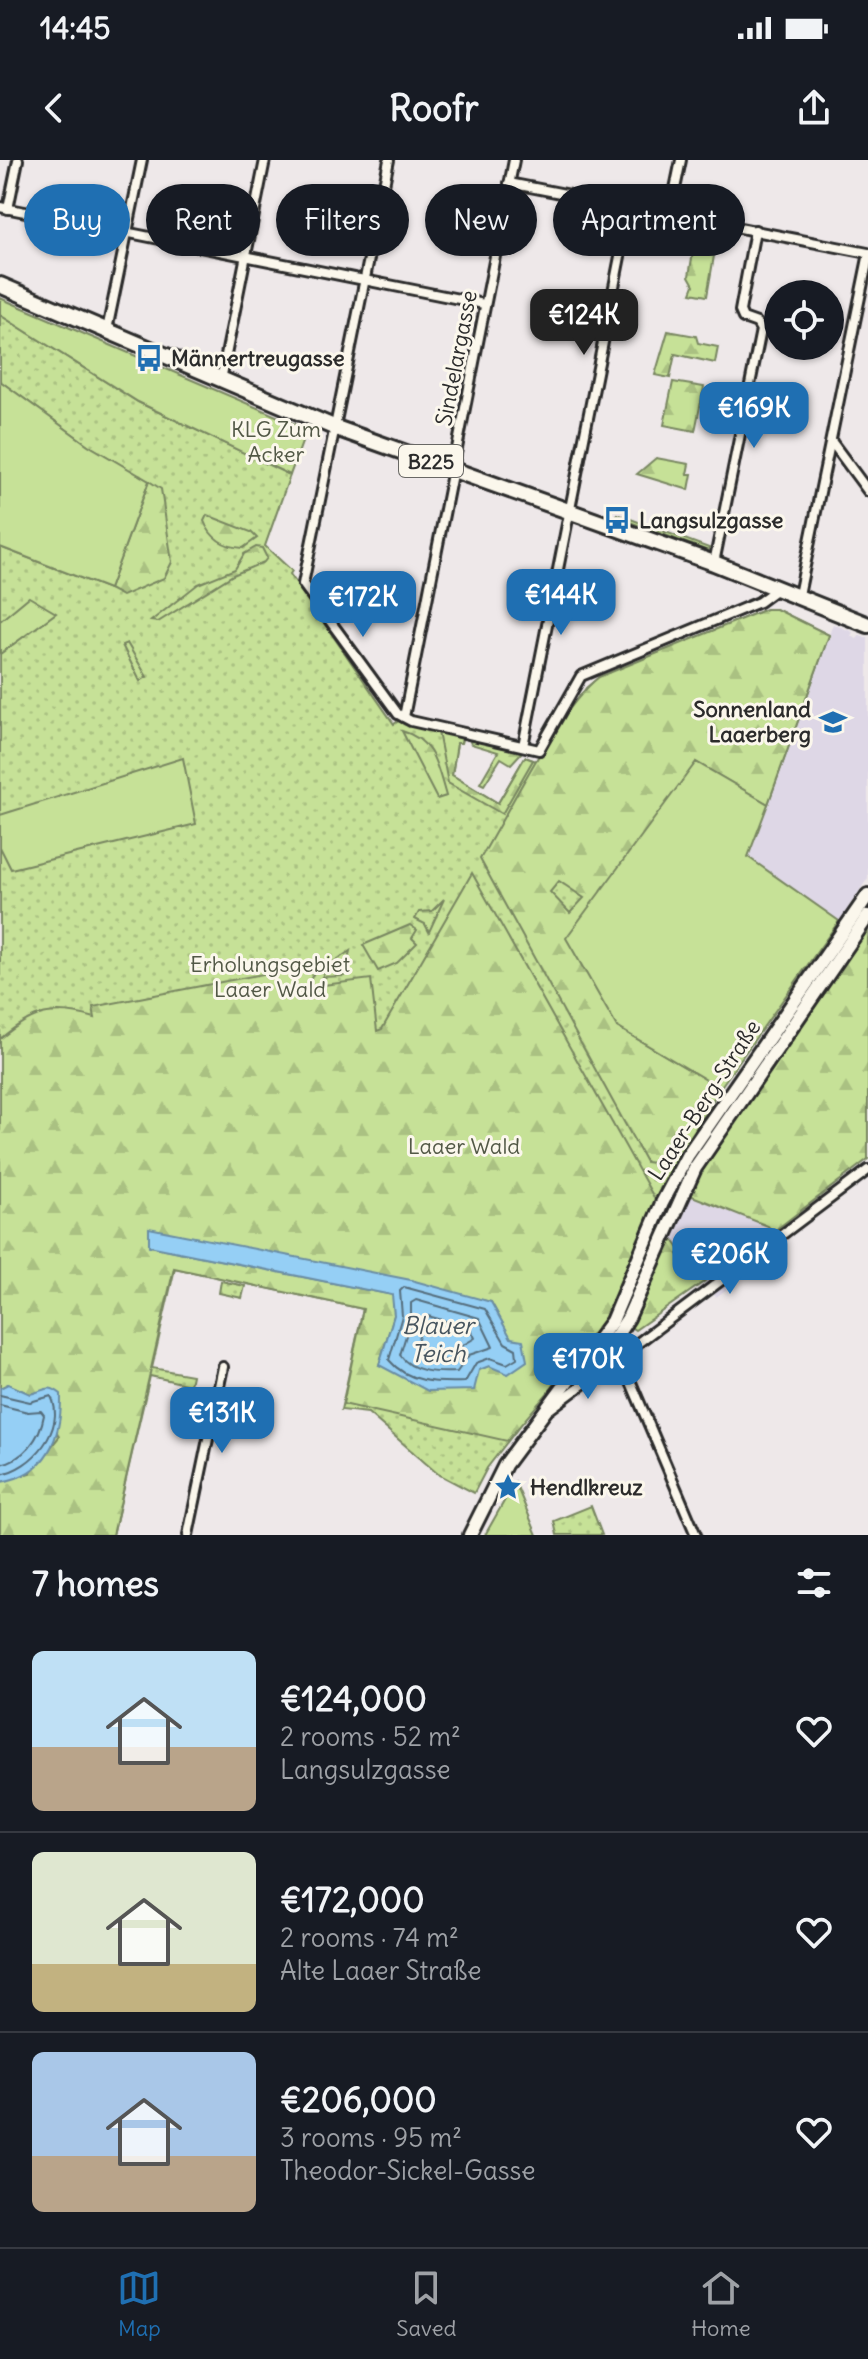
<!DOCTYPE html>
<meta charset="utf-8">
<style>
body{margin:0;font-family:Delius,sans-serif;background:#242831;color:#f1f3f6;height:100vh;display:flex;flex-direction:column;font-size:30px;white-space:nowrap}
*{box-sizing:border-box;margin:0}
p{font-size:26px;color:#9ea1a6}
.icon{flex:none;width:44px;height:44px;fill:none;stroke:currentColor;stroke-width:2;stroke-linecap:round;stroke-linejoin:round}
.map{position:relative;height:1375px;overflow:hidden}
.details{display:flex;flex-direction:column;background:#171b24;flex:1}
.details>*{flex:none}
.banner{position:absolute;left:24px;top:24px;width:820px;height:72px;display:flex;gap:16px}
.controls{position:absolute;left:764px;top:120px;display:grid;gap:16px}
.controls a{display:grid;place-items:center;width:80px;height:80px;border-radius:50%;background:#171b24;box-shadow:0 2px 6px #0004;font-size:40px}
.price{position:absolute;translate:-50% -68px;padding:0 18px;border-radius:16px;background:#1f6fb2;color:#fff;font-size:26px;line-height:52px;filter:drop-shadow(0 2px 4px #0008)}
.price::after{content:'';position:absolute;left:50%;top:48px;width:24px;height:18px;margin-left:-12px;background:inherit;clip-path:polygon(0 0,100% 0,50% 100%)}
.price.on{background:#222;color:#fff}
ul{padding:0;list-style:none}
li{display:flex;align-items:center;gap:24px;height:200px;padding:0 32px}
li+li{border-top:2px solid #363941}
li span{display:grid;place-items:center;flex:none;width:224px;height:160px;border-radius:12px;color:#555}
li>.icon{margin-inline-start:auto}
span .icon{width:96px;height:96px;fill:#fffc;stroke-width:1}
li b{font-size:34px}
h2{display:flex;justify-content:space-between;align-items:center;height:96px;padding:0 32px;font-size:34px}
.tag{padding:0 28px;border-radius:36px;background:#171b24;box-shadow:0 2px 6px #0004;font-size:28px;line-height:72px}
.tag.on{background:#1f6fb2;color:#fff}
.status{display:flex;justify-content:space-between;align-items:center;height:56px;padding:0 40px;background:#171b24;direction:ltr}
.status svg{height:22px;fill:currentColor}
header{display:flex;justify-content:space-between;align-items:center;height:104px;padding:0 32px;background:#171b24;font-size:36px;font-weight:700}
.dock{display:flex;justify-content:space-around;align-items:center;height:112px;border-top:2px solid #363941;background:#171b24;font-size:22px;color:#9ea1a6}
.dock a{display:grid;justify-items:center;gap:4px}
.dock .on{color:#1f6fb2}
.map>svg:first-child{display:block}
</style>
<div class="status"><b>14:45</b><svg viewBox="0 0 49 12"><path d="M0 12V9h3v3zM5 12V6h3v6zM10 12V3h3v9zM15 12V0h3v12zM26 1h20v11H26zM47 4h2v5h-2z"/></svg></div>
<header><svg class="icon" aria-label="back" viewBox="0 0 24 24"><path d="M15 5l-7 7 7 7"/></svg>Roofr<svg class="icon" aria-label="share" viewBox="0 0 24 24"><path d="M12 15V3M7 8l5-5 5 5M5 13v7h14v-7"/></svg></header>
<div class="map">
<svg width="868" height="1375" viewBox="0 0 868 1375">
<defs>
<pattern id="grass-dots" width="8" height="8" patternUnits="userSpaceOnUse" patternTransform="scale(2)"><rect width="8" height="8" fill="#c6e197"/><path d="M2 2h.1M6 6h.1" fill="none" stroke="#aac182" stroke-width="1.8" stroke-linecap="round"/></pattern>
<pattern id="forest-firs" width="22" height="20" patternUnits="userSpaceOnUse" patternTransform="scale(2)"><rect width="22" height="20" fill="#c6e197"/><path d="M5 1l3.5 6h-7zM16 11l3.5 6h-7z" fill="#aac182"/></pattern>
</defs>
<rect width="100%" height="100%" fill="#eee8e9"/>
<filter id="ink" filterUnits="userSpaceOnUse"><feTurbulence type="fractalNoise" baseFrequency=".0125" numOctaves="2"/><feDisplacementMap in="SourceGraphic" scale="16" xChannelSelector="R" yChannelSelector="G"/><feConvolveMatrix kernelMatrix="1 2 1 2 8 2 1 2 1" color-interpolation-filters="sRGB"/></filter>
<g filter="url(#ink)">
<!-- built -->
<g fill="#ded7e6">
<path d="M 833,464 L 853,472 L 851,476 L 857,479 L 860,475 L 868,478 L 868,718 L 839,761 L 748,697 Z"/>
<path d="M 687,1034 L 768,1066 L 773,1072 L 768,1099 L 716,1137 L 686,1097 L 682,1099 L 678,1094 L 670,1076 Z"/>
</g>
<!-- grass -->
<g fill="url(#grass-dots)" stroke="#788661" stroke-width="2">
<path d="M 0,155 L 138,242 L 290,315 L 265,386 L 292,411 L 290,414 L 394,564 L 400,560 L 462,578 L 461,583 L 457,583 L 452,615 L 498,643 L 525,597 L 536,601 L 586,528 L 599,517 L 766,449 L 776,449 L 829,475 L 768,644 L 696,602 L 617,867 L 720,928 L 679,991 L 656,1041 L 535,1246 L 487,1308 L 474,1333 L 438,1314 L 368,1253 L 341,1250 L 363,1149 L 175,1108 L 152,1208 L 192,1215 L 190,1225 L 150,1216 L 113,1375 L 0,1375 L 0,1322 L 15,1320 L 8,1224 L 0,1228 L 0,387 L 109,429 L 149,322 L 88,285 L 0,221 Z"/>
<path d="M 868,742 L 701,988 L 677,1032 L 650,1103 L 642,1114 L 683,1011 Z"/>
<path d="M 221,1121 L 245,1126 L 242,1138 L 219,1133 Z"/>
<path d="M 591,1346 L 602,1375 L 557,1375 L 554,1361 Z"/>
</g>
<!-- forest -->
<g fill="url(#forest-firs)" stroke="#788661" stroke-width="2" fill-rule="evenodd">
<path d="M 693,92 L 714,96 L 707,136 L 691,133 L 694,125 L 689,116 Z"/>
<path d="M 668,171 L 696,176 L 698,183 L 718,187 L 715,203 L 675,194 L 670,218 L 655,215 Z"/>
<path d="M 673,222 L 704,227 L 695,271 L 664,265 Z"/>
<path d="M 656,298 L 689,304 L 687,314 L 692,314 L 689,330 L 637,314 Z"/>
<path d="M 149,321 L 161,329 L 172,402 L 164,418 L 122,436 L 109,429 Z"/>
<path d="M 617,354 L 709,388 L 708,391 L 616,357 Z"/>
<path d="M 207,355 L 251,372 L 257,378 L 243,388 C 224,387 211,379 204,361 Z"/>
<path d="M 256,387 L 262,388 L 267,398 L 264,402 L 233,415 L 158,462 L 151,461 L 198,424 L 235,409 L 244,394 Z"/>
<path d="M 766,449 L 776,449 L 829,475 L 768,644 L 696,602 L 617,867 L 720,928 L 673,1006 L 646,1002 L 480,699 C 509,651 558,549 599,517 ZM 559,721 L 584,738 L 570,753 L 550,732 Z"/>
<path d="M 127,483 L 147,517 L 140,521 L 122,485 Z"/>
<path d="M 402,571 C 434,580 437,606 446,636 L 437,639 Z"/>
<path d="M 438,572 L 462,578 L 461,583 L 457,583 L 452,615 L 498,643 L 525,597 L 533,600 L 502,654 L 448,623 Z"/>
<path d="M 469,579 L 522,592 L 511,604 L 501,598 L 484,625 L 480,623 L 498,592 L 471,584 Z"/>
<path d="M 472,713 L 656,1041 L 610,1151 L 588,1185 L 507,1281 L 343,1244 L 363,1149 L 174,1108 L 113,1375 L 0,1375 L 0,1322 L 30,1313 L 59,1277 L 41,1232 L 30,1234 L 8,1224 L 0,1228 L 0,879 C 33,851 54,846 95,858 L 93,847 L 309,805 L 314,812 L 307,827 L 371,819 L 377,871 L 382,869 ZM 149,1069 L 491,1142 L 511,1179 L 489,1206 L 479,1210 L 379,1205 L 394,1155 L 393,1135 L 150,1086 Z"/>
<path d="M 444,739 L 429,772 L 425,764 L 415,759 L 419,752 L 432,751 Z"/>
<path d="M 868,763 L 868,999 L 773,1072 L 768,1066 L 687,1034 Z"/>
<path d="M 410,765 L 417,770 L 412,778 L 417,783 L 397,803 L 378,811 L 363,785 Z"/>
<path d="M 350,791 L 344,816 L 322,817 L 329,805 Z"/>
<path d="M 670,1076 L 681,1091 L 678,1094 L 681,1099 L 685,1096 L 705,1121 L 635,1170 L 629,1166 Z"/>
</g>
<!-- garden -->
<g fill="#c6e197" stroke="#788661" stroke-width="2">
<path d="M 0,138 L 307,269 L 290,315 L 138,242 L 0,155 Z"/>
<path d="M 0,221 L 88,285 L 149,321 L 109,429 L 0,387 Z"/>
<path d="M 29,437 L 56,453 L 0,494 L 0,461 Z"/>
<path d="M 183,598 L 196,664 L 11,709 L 0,687 L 0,655 Z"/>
<path d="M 696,602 L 768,644 L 748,697 L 839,761 L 720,928 L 617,867 L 566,778 Z"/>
<path d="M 515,1322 L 537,1375 L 485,1375 Z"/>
</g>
<!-- water -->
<g fill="#95cff5" stroke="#6b8da4" stroke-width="2">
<path d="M 149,1068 L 411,1120 L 491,1142 L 511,1178 L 523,1180 L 527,1201 L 508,1214 L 489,1206 L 479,1210 L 474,1230 L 428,1231 L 379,1205 L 394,1155 L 392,1135 L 149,1086 Z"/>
<path d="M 8,1224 L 30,1234 C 45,1231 48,1223 61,1234 C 62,1278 47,1315 0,1322 L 0,1228 Z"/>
</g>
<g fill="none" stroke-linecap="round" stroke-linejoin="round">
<!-- shore -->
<g stroke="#556d7c" stroke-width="2">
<path d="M 404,1127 L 485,1149 L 505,1183 L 516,1189 L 517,1198 L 507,1204 L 490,1198 L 476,1203 L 465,1222 C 437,1223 408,1223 389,1200 L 402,1156 L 400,1131 Z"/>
<path d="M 416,1140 L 479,1158 L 493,1187 L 469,1195 L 457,1212 C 438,1213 412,1213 400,1195 L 411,1159 L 411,1143 Z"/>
<path d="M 428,1156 L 470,1168 L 475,1178 L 460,1187 L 449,1200 L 434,1201 L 417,1194 L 415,1189 L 424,1159 Z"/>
<path d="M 0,1235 L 30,1242 L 51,1236 C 67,1269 32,1309 0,1314"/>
<path d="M 0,1245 L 28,1252 L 41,1251 L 44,1255 C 40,1278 24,1300 0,1304"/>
</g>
<!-- street casing -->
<g stroke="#2b2b2b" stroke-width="14">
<g id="street">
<path d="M 389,0 L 303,424 L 398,554 L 411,561 L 539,590 L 581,516 L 759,442 L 778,428"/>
<path d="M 509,23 L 868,93"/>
<path d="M 0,47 L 484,144"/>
<path d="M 8,49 L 18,0"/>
<path d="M 670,53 L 681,0"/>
<path d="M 107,170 L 142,0"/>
<path d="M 221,220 L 265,0"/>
<path d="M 831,281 L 868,331"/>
<path d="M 714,403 L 761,170 L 757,163 L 743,158 L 740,151 L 755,70"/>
<path d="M 799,435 L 868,98"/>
<path d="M 404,557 L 514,0"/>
<path d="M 523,586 L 630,46"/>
<path d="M 600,1186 L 611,1193 L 627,1213 L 696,1375"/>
<path d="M 550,1249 L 868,1010"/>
<path d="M 188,1375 L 223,1207"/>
</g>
</g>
<!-- secondary casing -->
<g stroke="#2b2b2b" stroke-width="18">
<g id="secondary">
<path d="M 589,1205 L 617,1175 L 628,1158 L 695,1008 L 868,756"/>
<path d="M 470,1375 L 505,1305 L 612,1161 L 662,1043 L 687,996 L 868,735"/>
</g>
</g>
<!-- primary casing -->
<g stroke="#2b2b2b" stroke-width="20">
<path id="primary" d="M 0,125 L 336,268 L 714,403 L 868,465"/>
</g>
<!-- street -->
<use href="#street" stroke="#fbf7ec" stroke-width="8"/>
<!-- secondary -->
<use href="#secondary" stroke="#fbf7ec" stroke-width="12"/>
<!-- primary -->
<use href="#primary" stroke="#fbf7ec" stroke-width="14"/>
</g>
</g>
<!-- icons -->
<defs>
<g id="bus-bare" transform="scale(2.16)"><path d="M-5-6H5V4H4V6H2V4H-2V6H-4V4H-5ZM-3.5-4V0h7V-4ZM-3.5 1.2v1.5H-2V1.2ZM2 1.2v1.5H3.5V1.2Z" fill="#1f6fb2" stroke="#fbf7ec" stroke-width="2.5" paint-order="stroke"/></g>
<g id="school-bare" transform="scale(2.16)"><path d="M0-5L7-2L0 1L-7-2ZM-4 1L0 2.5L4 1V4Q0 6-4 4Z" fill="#1f6fb2" stroke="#fbf7ec" stroke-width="2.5" paint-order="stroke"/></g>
<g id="sight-bare" transform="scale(2.16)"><path d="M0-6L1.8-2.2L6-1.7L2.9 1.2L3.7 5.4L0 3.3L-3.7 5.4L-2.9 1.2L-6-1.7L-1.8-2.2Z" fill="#1f6fb2" stroke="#fbf7ec" stroke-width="2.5" paint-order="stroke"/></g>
</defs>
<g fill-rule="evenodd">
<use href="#bus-bare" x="149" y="198"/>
<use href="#bus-bare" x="617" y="360"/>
<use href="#school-bare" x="833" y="562"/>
<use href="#sight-bare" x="508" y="1327"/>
</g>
<g text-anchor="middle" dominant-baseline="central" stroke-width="6" stroke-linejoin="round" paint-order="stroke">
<!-- shield labels -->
<rect fill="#fbf7ec" stroke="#696865" stroke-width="2" x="399" y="285" width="64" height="32" rx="6"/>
<g font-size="20" font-weight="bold" fill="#2b2b2b">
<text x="431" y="301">B225</text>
</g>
<!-- poi labels -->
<g font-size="22" font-weight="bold" fill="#2b2b2b" stroke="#fbf7ec" text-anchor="start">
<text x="171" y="198">Männertreugasse</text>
<text x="639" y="360">Langsulzgasse</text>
<text x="811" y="549" text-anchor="end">Sonnenland<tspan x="811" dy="25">Laaerberg</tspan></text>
<text x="530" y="1327">Hendlkreuz</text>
</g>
<!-- street labels -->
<g font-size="22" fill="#2b2b2b" stroke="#fbf7ec">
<text transform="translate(456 198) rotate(-79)">Sindelargasse</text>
<text transform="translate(704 940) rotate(-57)">Laaer-Berg-Straße</text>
</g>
<!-- park labels -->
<g font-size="22" fill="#525846" stroke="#fbf7ec">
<text x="276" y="269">KLG Zum<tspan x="276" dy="25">Acker</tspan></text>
<text x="270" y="804">Erholungsgebiet<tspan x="270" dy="25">Laaer Wald</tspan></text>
<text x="464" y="986">Laaer Wald</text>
</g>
<!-- water labels -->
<g font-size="24" font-style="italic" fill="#46545e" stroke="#fbf7ec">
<text x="438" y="1165">Blauer<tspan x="438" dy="28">Teich</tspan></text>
</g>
</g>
</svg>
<div class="controls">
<a><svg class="icon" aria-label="locate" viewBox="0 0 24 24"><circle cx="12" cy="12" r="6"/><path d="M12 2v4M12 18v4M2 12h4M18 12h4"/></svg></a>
</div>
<b class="price on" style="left:584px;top:197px">€124K</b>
<b class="price" style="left:754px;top:290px">€169K</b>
<b class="price" style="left:561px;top:477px">€144K</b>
<b class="price" style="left:363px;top:479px">€172K</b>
<b class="price" style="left:730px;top:1136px">€206K</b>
<b class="price" style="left:588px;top:1241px">€170K</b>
<b class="price" style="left:222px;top:1295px">€131K</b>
<div class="banner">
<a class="tag on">Buy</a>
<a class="tag">Rent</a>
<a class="tag">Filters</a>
<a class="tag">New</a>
<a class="tag">Apartment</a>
</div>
</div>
<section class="details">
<h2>7 homes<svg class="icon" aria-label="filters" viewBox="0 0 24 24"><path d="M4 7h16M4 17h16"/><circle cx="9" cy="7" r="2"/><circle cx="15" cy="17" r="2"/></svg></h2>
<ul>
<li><span style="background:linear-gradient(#bfe0f5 60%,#b9a48a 0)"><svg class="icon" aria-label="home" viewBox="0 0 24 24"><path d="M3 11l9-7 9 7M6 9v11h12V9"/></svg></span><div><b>€124,000</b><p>2 rooms · 52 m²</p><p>Langsulzgasse</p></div><svg class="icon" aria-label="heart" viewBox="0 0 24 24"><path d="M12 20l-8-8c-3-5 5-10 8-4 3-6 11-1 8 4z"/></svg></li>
<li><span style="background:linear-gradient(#dfe7d0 70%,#c2b280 0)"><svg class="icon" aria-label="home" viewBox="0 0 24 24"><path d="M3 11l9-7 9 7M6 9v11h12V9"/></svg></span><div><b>€172,000</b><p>2 rooms · 74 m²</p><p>Alte Laaer Straße</p></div><svg class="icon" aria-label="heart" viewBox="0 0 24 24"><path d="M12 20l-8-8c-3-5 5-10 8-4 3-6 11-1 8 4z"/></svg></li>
<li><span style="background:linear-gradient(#a9c7e8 65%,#b9a48a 0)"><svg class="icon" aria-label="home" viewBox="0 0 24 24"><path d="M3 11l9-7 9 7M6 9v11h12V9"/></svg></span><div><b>€206,000</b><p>3 rooms · 95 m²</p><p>Theodor-Sickel-Gasse</p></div><svg class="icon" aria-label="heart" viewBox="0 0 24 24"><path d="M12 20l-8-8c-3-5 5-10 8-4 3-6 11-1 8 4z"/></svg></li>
</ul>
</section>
<nav class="dock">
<a class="on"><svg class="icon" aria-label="map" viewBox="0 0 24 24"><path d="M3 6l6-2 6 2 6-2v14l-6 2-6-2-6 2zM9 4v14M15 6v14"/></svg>Map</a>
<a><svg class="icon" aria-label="saved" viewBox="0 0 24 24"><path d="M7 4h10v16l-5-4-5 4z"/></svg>Saved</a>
<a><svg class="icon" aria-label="home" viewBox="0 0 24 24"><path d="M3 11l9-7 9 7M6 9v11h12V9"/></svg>Home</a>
</nav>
